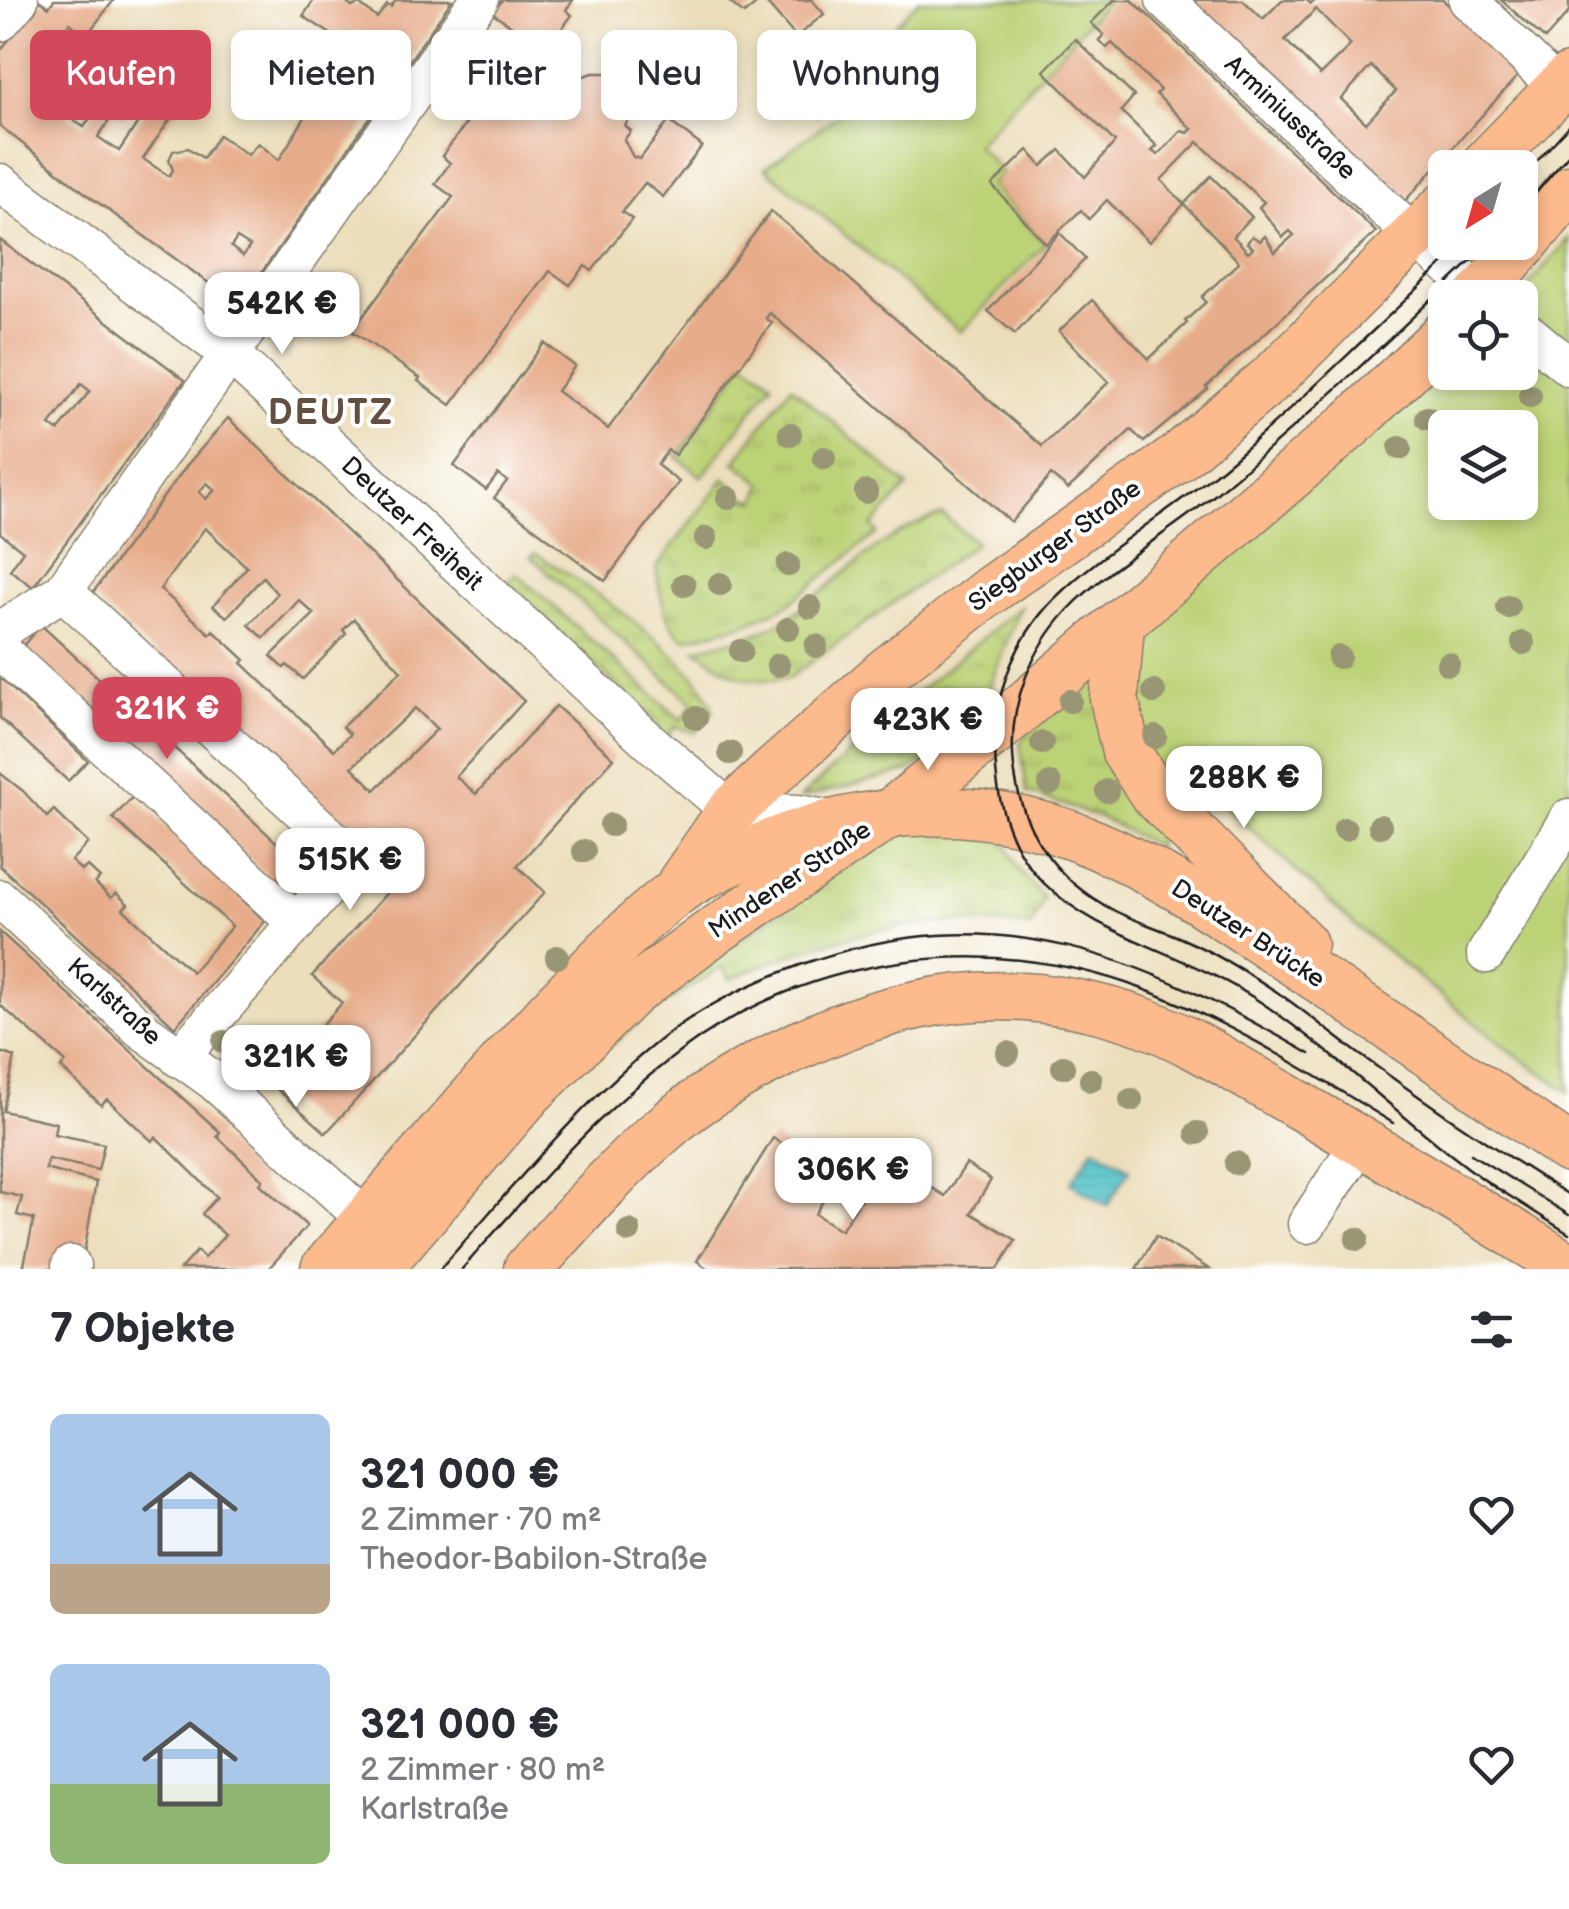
<!DOCTYPE html>
<html lang="de">
<meta charset="utf-8">
<style>
body{margin:0;font-family:"Balsamiq Sans",sans-serif;background:#f2f2f3;color:#2b2b33;height:100vh;display:flex;flex-direction:column;font-size:38px;white-space:nowrap}
*{box-sizing:border-box;margin:0}
p{font-size:32px;color:#7c7c81}
.icon{flex:none;width:55px;height:55px;fill:none;stroke:currentColor;stroke-width:2;stroke-linecap:round;stroke-linejoin:round}
.map{position:relative;height:1269px;overflow:hidden}
.details{display:flex;flex-direction:column;background:#fff;flex:1}
.details>*{flex:none}
.banner{position:absolute;left:30px;top:30px;width:1000px;height:90px;display:flex;gap:20px}
.needle{width:65px;rotate:217deg}
.buttons{position:absolute;left:1428px;top:150px;display:grid;gap:20px}
.buttons a{display:grid;place-items:center;width:110px;height:110px;border-radius:15px;background:#fff;box-shadow:0 5px 15px #0003;font-size:50px}
.price{position:absolute;translate:-50% -85px;padding:0 22px;border-radius:20px;background:#fff;color:#222;font-size:32px;line-height:65px;filter:drop-shadow(0 2px 5px #0008)}
.price::after{content:'';position:absolute;left:50%;top:60px;width:30px;height:22px;margin-left:-15px;background:inherit;clip-path:polygon(0 0,100% 0,50% 100%)}
.price.active{background:#d1495b;color:#fff}
ul{padding:0;list-style:none}
li{display:flex;align-items:center;gap:30px;height:250px;padding:0 50px}
li span{display:grid;place-items:center;flex:none;width:280px;height:200px;border-radius:15px;color:#555}
li>.icon{margin-inline-start:auto}
span .icon{width:120px;height:120px;fill:#fffc;stroke-width:1}
li b{font-size:42px}
h2{display:flex;justify-content:space-between;align-items:center;height:120px;padding:0 50px;font-size:42px}
.pill{padding:0 35px;border-radius:15px;background:#fff;box-shadow:0 5px 15px #0003;font-size:35px;line-height:90px}
.pill.active{background:#d1495b;color:#fff}
.map>svg:first-child{display:block}
</style>
<div class="map">
<svg width="1569" height="1269" viewBox="0 0 1569 1269">
<defs>
<pattern id="grass-tufts" width="24" height="20" patternUnits="userSpaceOnUse" patternTransform="scale(2.5)"><rect width="24" height="20" fill="#bcd276"/><path d="M3 7l-1-3M5 7V3M7 7l1-3M15 17l-1-3M17 17v-4M19 17l1-3" fill="none" stroke="#a1b466"/></pattern>
<pattern id="water-rules" width="6" height="5" patternUnits="userSpaceOnUse" patternTransform="scale(2.5)"><rect width="6" height="5" fill="#57c5cb"/><path d="M0 2.5h6" fill="none" stroke="#4ba9ae"/></pattern>
</defs>
<rect width="100%" height="100%" fill="#fff"/>
<filter id="ink" filterUnits="userSpaceOnUse"><feTurbulence type="fractalNoise" baseFrequency=".01" numOctaves="2"/><feDisplacementMap in="SourceGraphic" scale="20" xChannelSelector="R" yChannelSelector="G"/><feConvolveMatrix kernelMatrix="1 2 1 2 8 2 1 2 1" color-interpolation-filters="sRGB"/></filter>
<filter id="wash" filterUnits="userSpaceOnUse"><feTurbulence type="fractalNoise" baseFrequency=".0048" numOctaves="4" result="noise"/><feDisplacementMap in="SourceGraphic" scale="40" xChannelSelector="R" yChannelSelector="G"/><feGaussianBlur stdDeviation="2.25" result="paint"/><feColorMatrix in="noise" values="0 0 0 0 0 0 0 0 0 0 0 0 0 0 0 0 0 1.4 0 .05"/><feComposite in="paint" operator="in"/></filter>
<g filter="url(#wash)">
<rect width="100%" height="100%" fill="#ecdebb"/>
<!-- grass -->
<g fill="url(#grass-tufts)" stroke="#6c7749" stroke-width="2.5">
<path d="M 745,361 L 773,383 L 702,477 L 677,457 Z"/>
<path d="M 791,386 L 908,486 L 872,526 L 877,533 L 786,606 L 742,625 L 684,639 C 663,623 660,592 656,568 L 724,479 L 741,492 L 742,497 L 756,501 L 763,484 L 735,462 Z"/>
<path d="M 943,515 L 976,543 L 789,678 C 745,686 731,674 696,649 C 718,643 744,639 765,630 C 829,599 872,532 943,515 Z"/>
<path d="M 535,553 C 581,582 702,660 714,712 L 695,733 L 676,726 L 662,743 L 658,723 L 507,584 L 516,573 L 681,720 L 694,704 L 531,557 Z"/>
<path d="M 1020,607 L 976,722 L 912,770 L 799,799 L 909,699 Z"/>
<path d="M 1091,669 L 1129,799 L 1156,833 L 1158,847 L 1101,818 L 1027,792 L 1020,742 Z"/>
<path d="M 900,829 L 1003,838 L 1018,869 L 1044,898 L 1031,926 C 1005,925 979,921 953,922 C 874,925 801,947 730,979 L 722,967 L 648,1014 L 612,1045 L 608,1038 L 644,1006 Z"/>
</g>
<!-- park -->
<g fill="#bcd276" stroke="#6c7749" stroke-width="2.5" fill-rule="evenodd">
<path d="M 919,0 L 1108,0 L 976,145 L 1002,172 L 990,184 L 1045,244 L 961,332 L 765,168 L 853,104 L 835,88 Z"/>
<path d="M 1569,238 L 1569,1092 L 1502,1045 L 1357,927 L 1225,805 L 1169,785 L 1151,759 L 1133,680 L 1158,626 L 1176,600 L 1445,367 L 1445,372 L 1520,372 L 1519,297 ZM 1445,428 L 1520,428 L 1520,502 L 1445,502 Z"/>
</g>
<!-- water -->
<path fill="url(#water-rules)" stroke="#3a7074" stroke-width="2.5" d="M 1094,1147 L 1130,1169 L 1107,1206 L 1071,1183 Z"/>
<g id="blocks">
<!-- building -->
<g fill="#e7ac8a" fill-rule="evenodd">
<path d="M 54,0 L 114,0 L 86,36 L 70,23 L 48,54 L 59,62 L 50,75 L 59,82 L 89,38 L 107,52 L 65,115 L 84,127 L 139,47 L 158,60 L 149,73 L 152,75 L 123,118 L 115,112 L 98,137 L 119,151 L 167,79 L 188,93 L 143,159 L 169,176 L 173,170 L 169,160 L 173,151 L 188,148 L 203,158 L 219,135 L 248,155 L 258,143 L 279,160 L 315,101 L 267,70 L 279,52 L 320,80 L 324,87 L 357,45 L 353,42 L 346,44 L 303,16 L 314,0 L 343,0 L 352,7 L 359,4 L 377,18 L 387,5 L 391,7 L 396,0 L 452,0 L 239,305 L 89,196 L 0,126 L 0,51 L 40,1 L 49,7 ZM 237,238 L 250,246 L 243,256 L 231,247 Z"/>
<path d="M 502,0 L 573,0 L 566,10 L 572,15 L 558,34 L 552,30 L 541,46 L 493,13 Z"/>
<path d="M 727,0 L 761,0 L 744,14 Z"/>
<path d="M 764,0 L 812,0 L 824,14 L 796,37 Z"/>
<path d="M 1114,0 L 1132,0 L 1376,232 L 1206,387 L 1208,389 L 1144,442 L 1131,430 L 1068,489 L 1051,475 L 1011,522 L 770,313 L 766,318 L 772,323 L 675,455 L 668,450 L 657,465 L 679,482 L 605,581 L 494,498 L 507,481 L 498,474 L 486,490 L 454,466 L 544,343 L 575,366 L 557,391 L 608,429 L 771,211 L 1042,446 L 1109,382 L 1059,331 L 1092,300 L 1149,359 L 1187,323 L 1185,321 L 1206,302 L 1202,297 L 1239,262 L 1184,204 L 1211,176 L 1252,217 L 1233,236 L 1248,252 L 1253,248 L 1247,243 L 1252,236 L 1260,241 L 1265,236 L 1275,252 L 1294,235 L 1290,231 L 1283,237 L 1259,207 L 1264,202 L 1198,142 L 1161,180 L 1184,204 L 1149,242 L 1107,200 L 1089,219 L 1081,210 L 1046,244 L 992,185 L 1028,150 L 1042,166 L 1060,150 L 1085,177 L 1115,142 L 1044,71 L 1075,39 L 1134,96 L 1121,111 L 1157,146 L 1152,151 L 1158,155 L 1181,131 L 1188,133 L 1192,129 L 1156,94 L 1160,90 L 1112,43 L 1107,48 L 1099,40 L 1104,35 L 1091,23 Z"/>
<path d="M 1183,0 L 1243,0 L 1263,19 L 1282,0 L 1307,0 L 1311,4 L 1316,0 L 1443,0 L 1521,72 L 1404,202 L 1298,100 L 1292,106 ZM 1316,9 L 1351,45 L 1320,75 L 1285,40 ZM 1371,66 L 1396,91 L 1366,123 L 1341,99 Z"/>
<path d="M 1501,0 L 1569,0 L 1569,12 L 1545,39 Z"/>
<path d="M 593,73 L 607,73 L 628,88 L 631,114 L 625,126 L 631,131 L 624,140 L 633,157 L 640,159 L 669,121 L 702,146 L 663,197 L 645,183 L 622,212 L 632,219 L 592,271 L 585,266 L 570,285 L 550,271 L 451,405 L 418,381 L 420,378 L 352,331 L 453,197 L 435,184 L 450,163 L 442,156 L 478,107 L 486,112 L 504,90 L 522,103 L 532,89 L 549,86 L 557,91 L 565,81 L 571,86 L 581,77 Z"/>
<path d="M 1060,233 L 1085,259 L 1015,334 L 988,311 Z"/>
<path d="M 0,240 L 185,380 L 33,587 L 10,570 L 23,551 L 0,533 ZM 81,384 L 90,391 L 58,431 L 50,425 Z"/>
<path d="M 228,418 L 524,701 L 456,777 L 476,794 L 556,706 L 614,758 L 517,866 L 545,892 L 326,1133 L 270,1083 L 342,1003 L 312,976 L 399,879 L 91,595 L 187,465 ZM 207,483 L 215,490 L 206,499 L 199,492 ZM 205,528 L 247,567 L 213,606 L 227,617 L 263,577 L 277,594 L 249,625 L 264,638 L 299,600 L 314,614 L 271,656 L 284,668 L 287,665 L 303,679 L 346,634 L 343,630 L 354,619 L 401,671 L 342,727 L 350,734 L 334,750 L 242,663 L 245,660 L 213,630 L 210,634 L 160,589 ZM 415,708 L 437,729 L 375,790 L 352,767 Z"/>
<path d="M 41,625 L 312,875 L 291,898 L 21,648 Z"/>
<path d="M 0,677 L 88,761 L 68,781 L 0,718 Z"/>
<path d="M 0,773 L 23,791 L 47,817 L 54,810 L 88,843 L 71,861 L 82,871 L 87,866 L 100,878 L 95,883 L 111,898 L 116,893 L 128,904 L 123,909 L 192,972 L 232,926 L 113,818 L 134,796 L 265,921 L 175,1027 L 0,866 Z"/>
<path d="M 0,932 L 220,1132 L 217,1136 L 263,1180 L 260,1184 L 307,1226 L 268,1269 L 180,1269 L 197,1251 L 204,1258 L 225,1235 L 202,1214 L 217,1197 L 156,1137 L 152,1141 L 107,1099 L 101,1105 L 61,1068 L 66,1062 L 0,1005 Z"/>
<path d="M 0,1052 L 15,1057 L 3,1111 L 56,1123 L 54,1134 L 104,1144 L 98,1170 L 48,1159 L 45,1169 L 96,1182 L 83,1259 L 63,1269 L 23,1269 L 34,1219 L 17,1215 L 22,1197 L 0,1192 Z"/>
<path d="M 773,1138 L 837,1178 L 815,1214 L 841,1230 L 886,1159 L 945,1196 L 966,1164 L 991,1180 L 971,1213 L 1016,1240 L 998,1269 L 708,1269 L 697,1261 Z"/>
<path d="M 1156,1236 L 1209,1269 L 1136,1269 Z"/>
</g>
</g>
</g>
<g filter="url(#ink)">
<use href="#blocks" fill-opacity="0" stroke="#847d6c" stroke-width="2.5"/>
<g fill="none" stroke-linecap="round" stroke-linejoin="round">
<!-- minor casing -->
<g stroke="#847d6c" stroke-width="41">
<g id="minor">
<path d="M 1165,0 L 1415,237 L 1486,298"/>
<path d="M 1468,0 L 1558,88"/>
<path d="M 0,22 L 19,0"/>
<path d="M 0,183 L 231,355 L 650,742 L 731,811 L 798,814 L 835,821"/>
<path d="M 1520,326 L 1569,367"/>
<path d="M 63,591 L 353,858 L 179,1058"/>
<path d="M 0,631 L 63,591 L 479,0"/>
<path d="M 0,650 L 297,923"/>
<path d="M 0,899 L 141,1029 L 214,1081 L 367,1220"/>
<path d="M 1486,954 L 1569,818"/>
<path d="M 1307,1224 L 1361,1141"/>
<path d="M 71,1269 L 71,1265"/>
</g>
</g>
<!-- major casing -->
<g stroke="#847d6c" stroke-width="51">
<g id="major">
<path d="M 1482,168 L 1569,78"/>
<path d="M 1478,298 L 1569,190"/>
<path d="M 1120,625 L 1114,698 L 1126,752 L 1153,793 L 1303,944"/>
<path d="M 682,882 L 731,811 L 774,771 L 887,671 L 992,589 L 1176,459 L 1273,377 L 1445,206"/>
<path d="M 325,1269 C 398,1184 470,1098 546,1016 C 586,974 627,930 673,894 C 699,874 731,862 760,848 C 867,802 986,798 1094,844 C 1164,873 1228,919 1291,960 C 1385,1022 1476,1086 1569,1149"/>
<path d="M 377,1269 L 529,1093 L 632,992 L 710,934 L 892,812 L 995,731 L 1351,424 L 1445,334"/>
<path d="M 528,1269 C 572,1221 615,1170 665,1128 C 699,1098 738,1075 779,1055 C 900,994 1013,976 1143,1022 C 1188,1038 1241,1072 1283,1096 C 1368,1145 1452,1196 1536,1247"/>
</g>
</g>
<!-- minor -->
<use href="#minor" stroke="#fff" stroke-width="38"/>
<!-- major -->
<use href="#major" stroke="#fcba8d" stroke-width="48"/>
<!-- tram -->
<g stroke="#1c1c1c" stroke-width="2.5">
<path d="M 1520,180 L 1569,126"/>
<path d="M 1520,212 L 1569,154"/>
<path d="M 1464,242 C 1437,272 1406,299 1377,327 C 1324,377 1272,428 1215,474 C 1165,514 1098,555 1054,599 C 1017,637 995,690 995,742 C 994,933 1145,923 1265,1005 C 1346,1061 1415,1132 1496,1188"/>
<path d="M 1491,242 C 1402,328 1312,414 1217,493 C 1169,533 1111,565 1068,610 C 1032,649 1010,701 1013,755 C 1017,825 1052,879 1115,911 C 1137,922 1162,929 1185,940 C 1217,954 1248,973 1277,992 C 1306,1012 1333,1035 1362,1056 C 1429,1105 1498,1151 1569,1195"/>
<path d="M 1471,1154 L 1569,1215"/>
<path d="M 1486,1181 L 1569,1234"/>
<path d="M 440,1269 C 512,1188 581,1101 666,1035 C 707,1004 753,982 800,965 C 995,893 1142,957 1310,1054"/>
<path d="M 462,1269 C 531,1191 597,1113 681,1051 C 811,954 988,931 1140,988 C 1230,1021 1311,1073 1393,1123"/>
</g>
<!-- major-bridge casing -->
<g stroke="#847d6c" stroke-width="51" stroke-linecap="butt">
<path id="major-bridge" d="M 1536,1247 L 1569,1268"/>
</g>
<!-- major-bridge -->
<use href="#major-bridge" stroke="#fcba8d" stroke-width="48"/>
</g>
<!-- trees -->
<g fill="#989675">
<circle cx="1530" cy="396" r="12"/>
<circle cx="1427" cy="418" r="12"/>
<circle cx="790" cy="434" r="12"/>
<circle cx="1400" cy="448" r="12"/>
<circle cx="824" cy="458" r="12"/>
<circle cx="866" cy="492" r="12"/>
<circle cx="728" cy="498" r="12"/>
<circle cx="706" cy="538" r="12"/>
<circle cx="788" cy="565" r="12"/>
<circle cx="720" cy="584" r="12"/>
<circle cx="684" cy="585" r="12"/>
<circle cx="810" cy="607" r="12"/>
<circle cx="1508" cy="607" r="12"/>
<circle cx="788" cy="629" r="12"/>
<circle cx="1523" cy="643" r="12"/>
<circle cx="816" cy="646" r="12"/>
<circle cx="741" cy="651" r="12"/>
<circle cx="1339" cy="657" r="12"/>
<circle cx="1448" cy="664" r="12"/>
<circle cx="778" cy="665" r="12"/>
<circle cx="1154" cy="692" r="12"/>
<circle cx="1070" cy="701" r="12"/>
<circle cx="696" cy="718" r="12"/>
<circle cx="1155" cy="737" r="12"/>
<circle cx="1042" cy="743" r="12"/>
<circle cx="730" cy="753" r="12"/>
<circle cx="1050" cy="784" r="12"/>
<circle cx="1107" cy="791" r="12"/>
<circle cx="611" cy="825" r="12"/>
<circle cx="1380" cy="826" r="12"/>
<circle cx="1345" cy="829" r="12"/>
<circle cx="584" cy="851" r="12"/>
<circle cx="557" cy="957" r="12"/>
<circle cx="224" cy="1042" r="12"/>
<circle cx="1008" cy="1053" r="12"/>
<circle cx="1063" cy="1067" r="12"/>
<circle cx="260" cy="1073" r="12"/>
<circle cx="1091" cy="1080" r="12"/>
<circle cx="1131" cy="1100" r="12"/>
<circle cx="1197" cy="1133" r="12"/>
<circle cx="1236" cy="1163" r="12"/>
<circle cx="629" cy="1231" r="12"/>
<circle cx="1357" cy="1239" r="12"/>
</g>
</g>
<g text-anchor="middle" dominant-baseline="central" stroke-width="8" stroke-linejoin="round" paint-order="stroke">
<!-- street labels -->
<g font-size="25" fill="#1c1c1c" stroke="#fff">
<text transform="translate(1290 118) rotate(43)">Arminiusstraße</text>
<text transform="translate(412 524) rotate(43)">Deutzer Freiheit</text>
<text transform="translate(1055 546) rotate(-36)">Siegburger Straße</text>
<text transform="translate(790 880) rotate(-34)">Mindener Straße</text>
<text transform="translate(1248 934) rotate(33)">Deutzer Brücke</text>
<text transform="translate(114 1002) rotate(42)">Karlstraße</text>
</g>
<!-- district labels -->
<g font-size="35" font-weight="bold" letter-spacing="2.5" fill="#634e42" stroke="#fff">
<text x="331" y="413">DEUTZ</text>
</g>
</g>
</svg>
<div class="buttons">
<a><svg class="needle" viewBox="-14 -14 28 28"><path d="M0-13l5 13h-10z" fill="#e53935"/><path d="M0 13l5-13h-10z" fill="#7c7c81"/></svg></a>
<a><svg class="icon" aria-label="locate" viewBox="0 0 24 24"><circle cx="12" cy="12" r="6"/><path d="M12 2v4M12 18v4M2 12h4M18 12h4"/></svg></a>
<a><svg class="icon" aria-label="layers" viewBox="0 0 24 24"><path d="M12 4l9 5-9 5-9-5zM3 14l9 5 9-5"/></svg></a>
</div>
<b class="price" style="left:282px;top:357px">542K €</b>
<b class="price active" style="left:167px;top:762px">321K €</b>
<b class="price" style="left:928px;top:773px">423K €</b>
<b class="price" style="left:1244px;top:831px">288K €</b>
<b class="price" style="left:350px;top:913px">515K €</b>
<b class="price" style="left:296px;top:1110px">321K €</b>
<b class="price" style="left:853px;top:1223px">306K €</b>
<div class="banner">
<a class="pill active">Kaufen</a>
<a class="pill">Mieten</a>
<a class="pill">Filter</a>
<a class="pill">Neu</a>
<a class="pill">Wohnung</a>
</div>
</div>
<section class="details">
<h2>7 Objekte<svg class="icon" aria-label="filters" viewBox="0 0 24 24"><path d="M4 7h16M4 17h16"/><circle cx="9" cy="7" r="2"/><circle cx="15" cy="17" r="2"/></svg></h2>
<ul>
<li><span style="background:linear-gradient(#a9c7e8 75%,#b9a48a 0)"><svg class="icon" aria-label="home" viewBox="0 0 24 24"><path d="M3 11l9-7 9 7M6 9v11h12V9"/></svg></span><div><b>321 000 €</b><p>2 Zimmer · 70 m²</p><p>Theodor-Babilon-Straße</p></div><svg class="icon" aria-label="heart" viewBox="0 0 24 24"><path d="M12 20l-8-8c-3-5 5-10 8-4 3-6 11-1 8 4z"/></svg></li>
<li><span style="background:linear-gradient(#a9c7e8 60%,#8fb573 0)"><svg class="icon" aria-label="home" viewBox="0 0 24 24"><path d="M3 11l9-7 9 7M6 9v11h12V9"/></svg></span><div><b>321 000 €</b><p>2 Zimmer · 80 m²</p><p>Karlstraße</p></div><svg class="icon" aria-label="heart" viewBox="0 0 24 24"><path d="M12 20l-8-8c-3-5 5-10 8-4 3-6 11-1 8 4z"/></svg></li>
</ul>
</section>
